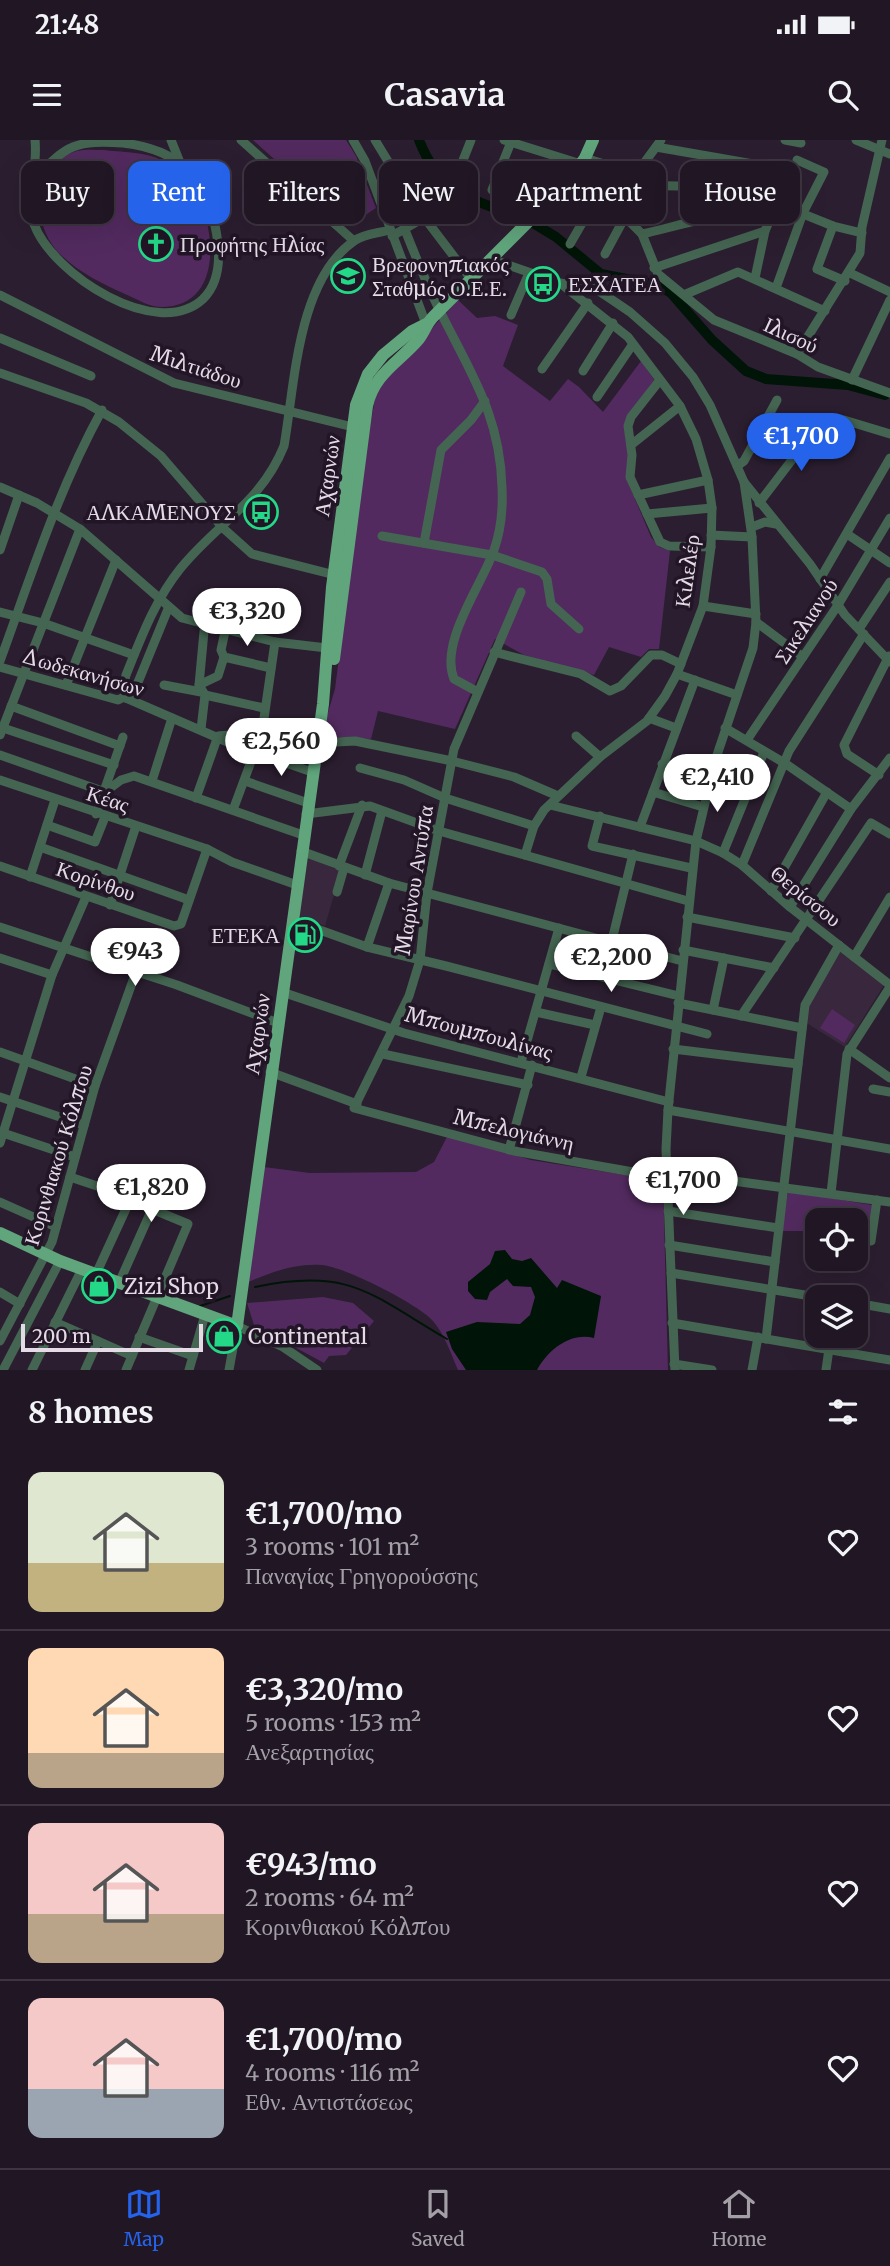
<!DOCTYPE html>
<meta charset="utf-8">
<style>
body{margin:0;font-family:Merriweather,serif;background:#281f2c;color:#f1f3f6;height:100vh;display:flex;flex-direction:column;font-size:26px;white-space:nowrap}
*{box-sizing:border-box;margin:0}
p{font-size:23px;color:#a29fa6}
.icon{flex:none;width:38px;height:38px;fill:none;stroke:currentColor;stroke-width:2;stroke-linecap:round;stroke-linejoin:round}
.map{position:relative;height:1230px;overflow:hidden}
.side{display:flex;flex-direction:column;background:#201624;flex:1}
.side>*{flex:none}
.top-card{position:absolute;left:21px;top:21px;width:849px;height:63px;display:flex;gap:14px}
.controls{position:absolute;left:805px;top:1068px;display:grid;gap:14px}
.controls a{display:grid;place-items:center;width:63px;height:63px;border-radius:14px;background:#201624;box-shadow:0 7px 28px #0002,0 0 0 2px #3d3541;font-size:35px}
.scale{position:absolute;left:21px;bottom:18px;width:182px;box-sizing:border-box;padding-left:7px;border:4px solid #e4dbe7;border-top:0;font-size:19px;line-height:24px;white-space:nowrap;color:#e4dbe7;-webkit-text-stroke:5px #211526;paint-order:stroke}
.price{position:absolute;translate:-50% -60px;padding:0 16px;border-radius:24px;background:#fff;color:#222;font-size:23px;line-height:46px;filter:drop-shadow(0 2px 4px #0008)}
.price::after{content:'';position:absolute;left:50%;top:42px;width:21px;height:16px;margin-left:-10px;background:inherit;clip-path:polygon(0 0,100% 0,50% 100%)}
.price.selected{background:#2563eb;color:#fff}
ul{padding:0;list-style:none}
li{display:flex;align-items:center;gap:21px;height:175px;padding:0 28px}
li+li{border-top:2px solid #3d3541}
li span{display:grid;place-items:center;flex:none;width:196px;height:140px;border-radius:14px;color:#555}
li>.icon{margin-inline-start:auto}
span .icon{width:84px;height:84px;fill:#fffc;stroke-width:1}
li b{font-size:30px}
h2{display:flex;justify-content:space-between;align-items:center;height:84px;padding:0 28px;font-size:30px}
.tag{padding:0 24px;border-radius:14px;background:#201624;box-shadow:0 7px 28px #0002,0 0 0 2px #3d3541;font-size:24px;line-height:63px}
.tag.selected{background:#2563eb;color:#fff}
.status{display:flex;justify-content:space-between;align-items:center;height:49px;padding:0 35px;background:#201624;direction:ltr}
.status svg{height:19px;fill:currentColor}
header{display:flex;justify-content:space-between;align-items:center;height:91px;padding:0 28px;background:#201624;font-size:32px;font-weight:700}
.menu{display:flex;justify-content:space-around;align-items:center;height:98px;border-top:2px solid #3d3541;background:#201624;font-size:19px;color:#a29fa6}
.menu a{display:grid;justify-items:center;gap:4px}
.menu .selected{color:#2563eb}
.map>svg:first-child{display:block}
</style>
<div class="status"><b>21:48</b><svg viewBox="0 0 49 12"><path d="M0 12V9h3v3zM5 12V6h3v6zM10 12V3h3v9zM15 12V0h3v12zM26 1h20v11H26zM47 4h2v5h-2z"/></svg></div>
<header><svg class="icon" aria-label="menu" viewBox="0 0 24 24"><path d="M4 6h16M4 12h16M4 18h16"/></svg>Casavia<svg class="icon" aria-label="search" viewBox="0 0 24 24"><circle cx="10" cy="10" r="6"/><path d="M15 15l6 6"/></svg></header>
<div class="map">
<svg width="890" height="1230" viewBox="0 0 890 1230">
<rect width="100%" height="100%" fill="#2b1e30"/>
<!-- built -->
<g fill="#38273d">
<path d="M 308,717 L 341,731 L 325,786 L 299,776 Z"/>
<path d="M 839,810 L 884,845 L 845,907 L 805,882 L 807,865 Z"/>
</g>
<!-- green -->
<g fill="#522a5f">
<path d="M 253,0 L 346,0 L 356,16 L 376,68 L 349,86 Z"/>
<path d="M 103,10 C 120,12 146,12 161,20 C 170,25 184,34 190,43 C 217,81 226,168 160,167 C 149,167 135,158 125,154 C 103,144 80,133 62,116 C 30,88 31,25 77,11 C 85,9 95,10 103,10 Z"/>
<path d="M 458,160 L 477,178 L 495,176 L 518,185 L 503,226 L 550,261 L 568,239 L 579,247 L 603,272 L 641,221 L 655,241 L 629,273 L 624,288 L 628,312 L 627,340 L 651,397 L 659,407 L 670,411 L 659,509 L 649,509 L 641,517 L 609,507 L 594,535 L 524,515 L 495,499 L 455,589 L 378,571 L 371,599 L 321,596 L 335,549 L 365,314 L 377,248 Z"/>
<path d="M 832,869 L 855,885 L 844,903 L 820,888 Z"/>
<path d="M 448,995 L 531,1020 L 663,1041 L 668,1230 L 458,1230 C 451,1214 445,1195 433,1181 C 418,1164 345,1127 322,1125 C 296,1123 272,1132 248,1142 L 264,1027 L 310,1033 L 416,1032 L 434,1022 Z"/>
<path d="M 788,1051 L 872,1065 L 868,1097 L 856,1096 L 856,1080 L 817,1080 L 817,1091 L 782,1091 Z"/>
<path d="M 323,1157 L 353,1163 L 374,1181 L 346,1215 L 329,1216 L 324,1223 L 254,1185 L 247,1163 Z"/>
</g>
<!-- water -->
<path fill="#001507" d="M 505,1110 L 512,1119 L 522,1121 L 531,1118 L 557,1148 L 562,1140 L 601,1156 L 594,1198 C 570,1192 548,1210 537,1230 L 466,1230 L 452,1209 L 446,1192 L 477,1182 L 520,1184 L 530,1175 L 535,1157 L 531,1147 L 513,1146 L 507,1139 L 490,1152 L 487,1160 L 475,1159 L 468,1151 L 468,1142 L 490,1124 L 495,1111 Z"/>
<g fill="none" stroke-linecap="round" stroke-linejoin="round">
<!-- stream -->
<g stroke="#001507" stroke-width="2">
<path d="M 255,1147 C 350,1127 370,1154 447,1199"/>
<path d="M 200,1166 L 230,1156"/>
</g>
<!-- river -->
<g stroke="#001507" stroke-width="10">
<path d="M 419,0 C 441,57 476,60 526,79"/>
<path d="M 533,83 L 556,97 L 601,134 L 657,145 L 671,153 L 712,200 L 746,231 L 766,239 L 848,245 L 885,255"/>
</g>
<!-- minor -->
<g stroke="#446551" stroke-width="9">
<path d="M 35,0 C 38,26 27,64 34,84 C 52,134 157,202 203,159 C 218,144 220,124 218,104 C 211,44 185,10 123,3 C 79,0 64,4 36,39"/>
<path d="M 171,0 L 179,20"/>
<path d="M 241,0 L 354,101"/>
<path d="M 353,0 L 365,21 L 426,184"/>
<path d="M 375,0 L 414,64 L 471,139"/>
<path d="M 504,0 L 581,24"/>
<path d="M 785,0 L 801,3"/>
<path d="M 856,0 L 890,14"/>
<path d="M 656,7 L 793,31"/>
<path d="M 585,18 L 636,34"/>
<path d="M 456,38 L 471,0"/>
<path d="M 620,45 L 736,47 L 833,86 L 862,93"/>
<path d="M 492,50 L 511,2"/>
<path d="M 612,50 L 625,77 L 642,94 L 658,134 L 714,180 L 797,214 L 818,227 L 890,253"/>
<path d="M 554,58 L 596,59 L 636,34 L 661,0"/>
<path d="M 833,86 L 817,129 L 845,141"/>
<path d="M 405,90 C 416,117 427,146 441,173 C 471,234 500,275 502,347 C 503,367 501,390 494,410 C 482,445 439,502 454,539 L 478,552"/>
<path d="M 642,94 C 681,86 731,66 769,79"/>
<path d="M 392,96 L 425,77"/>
<path d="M 570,104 L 596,59"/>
<path d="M 605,114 L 625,77"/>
<path d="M 491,119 L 560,143 L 596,149 L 630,172 L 665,203 L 693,237 L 710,265 L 744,342 L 810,424 L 845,475 L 890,522"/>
<path d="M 654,128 L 765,91"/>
<path d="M 850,133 L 890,152"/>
<path d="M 755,138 L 765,91 L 777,63"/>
<path d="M 776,148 L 803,73 L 824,32 L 797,20"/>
<path d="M 686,154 L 738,132 L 825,171"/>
<path d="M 0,155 L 174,243 L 353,287"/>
<path d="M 511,175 L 529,133"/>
<path d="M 0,198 L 91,236"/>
<path d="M 797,214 L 860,113 L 862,87 L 882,0"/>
<path d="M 542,229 L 588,163"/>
<path d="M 583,231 L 613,183"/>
<path d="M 0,233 L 86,263 L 119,282 L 161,316 L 223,388 L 252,414 L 339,436"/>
<path d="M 660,240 L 631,277 L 628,286 L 632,315 L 630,337 L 660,402 L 669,406 L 711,407"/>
<path d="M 852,240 L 890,160"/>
<path d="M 597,257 L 633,204"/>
<path d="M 631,305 L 680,266"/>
<path d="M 737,326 L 744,321 L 777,260"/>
<path d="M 0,347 L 37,363 L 80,389 L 182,478 L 275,502 L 327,508"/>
<path d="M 638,355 L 708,340"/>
<path d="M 759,363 L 820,283 L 844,280 L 890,294"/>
<path d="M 647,374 L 712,368"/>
<path d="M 752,387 L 765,382 L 776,384"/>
<path d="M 847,394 L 890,423"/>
<path d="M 711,395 L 752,397"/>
<path d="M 382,396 L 492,415 L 542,432 L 547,439 L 551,464 L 579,489"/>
<path d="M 424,403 L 441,310 L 471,280 L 485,261"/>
<path d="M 0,410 L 19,355"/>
<path d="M 820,439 L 890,318"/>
<path d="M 521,452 L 454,609 L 427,753 L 420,820 L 409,856 L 354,968 L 514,1011 L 667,1038"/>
<path d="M 703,466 L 756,474"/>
<path d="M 0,472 L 43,483 L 134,515"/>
<path d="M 756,482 L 803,517"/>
<path d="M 226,487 L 221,510 L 224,517 L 271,528"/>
<path d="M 859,489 L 890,442"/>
<path d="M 494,512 L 581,534 L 610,551 L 621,546 L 651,515 L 662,515 L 681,524"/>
<path d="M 0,521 C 31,436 58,350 102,270"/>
<path d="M 0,527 L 118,560 L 134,552 L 168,469"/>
<path d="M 677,534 L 737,555"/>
<path d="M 66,545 L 116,420"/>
<path d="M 164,545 L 201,552"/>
<path d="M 199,545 L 218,536 L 224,517"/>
<path d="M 205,555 L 264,568"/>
<path d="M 126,558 L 123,547 L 126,535 C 141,498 155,460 180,429 C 216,384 261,363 284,306 C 295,244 297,141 354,101 C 363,94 379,93 390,90"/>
<path d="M 126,558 L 232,604 L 312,632"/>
<path d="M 11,566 L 120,606"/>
<path d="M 649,578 L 676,588"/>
<path d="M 263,583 L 317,603 L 355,601 L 452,621 L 514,637 L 558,656"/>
<path d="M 3,588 L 114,625"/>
<path d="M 725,588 L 786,624 L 851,669"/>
<path d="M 201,589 L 205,555 L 199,545 L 205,481"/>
<path d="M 0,595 L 80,389"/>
<path d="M 576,596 L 600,617"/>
<path d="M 747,600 L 838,465 L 890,378"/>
<path d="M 0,615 L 105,652 L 121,640 L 134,636 L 303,695"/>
<path d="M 662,624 L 712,634"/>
<path d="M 360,628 L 404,640 L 445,658 L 534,686"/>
<path d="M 879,635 L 847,614 L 844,605 L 889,516"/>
<path d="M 0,640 L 207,709"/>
<path d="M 152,641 L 172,578"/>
<path d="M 245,641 L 308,663"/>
<path d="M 653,652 L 703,667"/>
<path d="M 196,658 L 218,596 L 262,592"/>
<path d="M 550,665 L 696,701 L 723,713 L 742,725 L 790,767 L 890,845"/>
<path d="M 233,670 L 262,592 L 275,502"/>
<path d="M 96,674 L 123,597"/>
<path d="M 306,674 L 370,666 L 439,691 L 688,761"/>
<path d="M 600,676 L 592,706 L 691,728"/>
<path d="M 47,685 L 95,702 L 105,677"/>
<path d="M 640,687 L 695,540"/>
<path d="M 40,707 L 189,760"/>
<path d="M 301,711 L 389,743 L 682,821"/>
<path d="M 723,713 L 764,612"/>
<path d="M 525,715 L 534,686 L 544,670 L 600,617 L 647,581 L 665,556 L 677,534 L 703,466 L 711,407 L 712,368 L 708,340 L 696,299 L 680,266 L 628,197 L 560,143"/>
<path d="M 742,725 L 789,611 L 864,494"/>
<path d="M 0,726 L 174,786 L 181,784 L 207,709 L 232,722 L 297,745"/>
<path d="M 339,726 L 362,665"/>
<path d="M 365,735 L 382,671"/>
<path d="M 30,737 L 55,660"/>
<path d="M 771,751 L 827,652"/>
<path d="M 337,752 L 344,728"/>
<path d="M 110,765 L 136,686"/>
<path d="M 790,767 L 851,669 L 890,618"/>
<path d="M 687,777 L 795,798"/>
<path d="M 292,780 L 367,807 L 446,826 L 707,894"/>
<path d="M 0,787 L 177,845 L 278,883"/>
<path d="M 367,807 L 389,743"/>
<path d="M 683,810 L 774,828"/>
<path d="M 854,817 L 890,757"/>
<path d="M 0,818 L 52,835"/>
<path d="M 549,824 L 679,856"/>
<path d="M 603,837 L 633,714"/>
<path d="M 282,852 L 404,893 L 669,962"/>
<path d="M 678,863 L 802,888"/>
<path d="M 713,870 L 724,818"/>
<path d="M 536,872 L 595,885"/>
<path d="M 741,876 L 871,683 L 890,694"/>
<path d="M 673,909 L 798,924"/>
<path d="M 849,909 L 890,938"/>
<path d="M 0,912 L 95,946"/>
<path d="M 383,914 L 528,945"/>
<path d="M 521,922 L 559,788"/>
<path d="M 270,932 L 357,964"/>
<path d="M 581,937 L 601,867"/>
<path d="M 873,949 L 890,952"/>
<path d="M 0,957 L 84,985"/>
<path d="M 668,970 L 890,1009"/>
<path d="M 0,992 L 75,1017"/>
<path d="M 0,1003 L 52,835 L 86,757"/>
<path d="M 509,1010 L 532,925"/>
<path d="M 666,1032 L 890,1062"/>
<path d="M 70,1037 L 124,1055 L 130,1060 L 188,1084 L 126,1230"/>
<path d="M 831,1053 L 847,914 L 890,847"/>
<path d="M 0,1062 L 56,1087"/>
<path d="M 668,1071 L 778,1088"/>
<path d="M 856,1098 L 871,1101 L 877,1060"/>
<path d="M 669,1105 L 775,1122"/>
<path d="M 671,1133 L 817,1157"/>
<path d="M 96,1134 L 130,1060"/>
<path d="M 119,1143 L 152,1069"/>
<path d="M 0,1152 L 20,1164"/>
<path d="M 856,1163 L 890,1169"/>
<path d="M 55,1182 L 132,1216"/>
<path d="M 672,1183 L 890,1220"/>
<path d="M 237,1186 L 283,1207 L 317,1230"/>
<path d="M 139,1197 L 193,1216"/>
<path d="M 766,1199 L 805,865 L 839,805"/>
<path d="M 0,1201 L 52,1102 L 95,946 L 136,832"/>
<path d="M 844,1212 L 847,1195"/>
<path d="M 674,1224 L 712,1230"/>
<path d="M 3,1230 L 60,1121"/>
<path d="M 32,1230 L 82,1129"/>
<path d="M 85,1230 L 98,1201"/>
<path d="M 189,1230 L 205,1175"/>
<path d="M 229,1230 L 237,1186"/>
<path d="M 675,1230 L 666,1009 L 668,970 L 696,701 L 715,621 L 753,508 L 756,482 L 752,397 L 744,342"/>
<path d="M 752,1230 L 758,1197"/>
<path d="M 826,1230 L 829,1209"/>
</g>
<!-- major -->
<g stroke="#60a57c" stroke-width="12">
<path d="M 334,519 L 367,266 C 374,234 398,223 418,200 C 424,193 426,184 433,177 L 568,42 L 585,18 L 593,0"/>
<path d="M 0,1093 L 60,1121 L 237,1186 L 323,564 L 332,447 L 356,265 L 368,234 L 383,215 L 412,191 L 426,184"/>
</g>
</g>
<!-- icons -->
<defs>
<g id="church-ring" transform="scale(1.75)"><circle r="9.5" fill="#211526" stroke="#23d886" stroke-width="1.5"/><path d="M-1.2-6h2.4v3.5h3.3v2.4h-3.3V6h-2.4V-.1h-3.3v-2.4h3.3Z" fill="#23d886"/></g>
<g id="school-ring" transform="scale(1.75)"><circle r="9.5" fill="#211526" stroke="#23d886" stroke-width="1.5"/><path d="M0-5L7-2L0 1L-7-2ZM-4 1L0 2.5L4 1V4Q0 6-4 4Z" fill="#23d886"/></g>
<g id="bus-ring" transform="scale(1.75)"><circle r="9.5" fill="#211526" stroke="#23d886" stroke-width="1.5"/><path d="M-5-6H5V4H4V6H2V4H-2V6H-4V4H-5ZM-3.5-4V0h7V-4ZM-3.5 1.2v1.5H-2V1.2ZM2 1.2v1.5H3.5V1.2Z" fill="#23d886"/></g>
<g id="fuel-ring" transform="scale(1.75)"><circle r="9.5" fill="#211526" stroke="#23d886" stroke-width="1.5"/><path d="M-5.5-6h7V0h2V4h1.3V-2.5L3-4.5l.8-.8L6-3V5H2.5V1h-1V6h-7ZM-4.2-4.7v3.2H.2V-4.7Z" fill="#23d886"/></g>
<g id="shop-ring" transform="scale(1.75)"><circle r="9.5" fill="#211526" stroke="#23d886" stroke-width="1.5"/><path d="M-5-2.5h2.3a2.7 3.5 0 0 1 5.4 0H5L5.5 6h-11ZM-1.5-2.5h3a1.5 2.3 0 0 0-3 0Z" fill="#23d886"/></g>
</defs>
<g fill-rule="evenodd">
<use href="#church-ring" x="156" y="104"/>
<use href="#school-ring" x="348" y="136"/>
<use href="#bus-ring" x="543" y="144"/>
<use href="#bus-ring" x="261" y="372"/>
<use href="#fuel-ring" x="305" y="795"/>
<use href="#shop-ring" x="99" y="1146"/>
<use href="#shop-ring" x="224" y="1196"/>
</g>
<g text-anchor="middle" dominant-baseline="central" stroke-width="7" stroke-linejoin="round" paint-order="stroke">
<!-- poi labels -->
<g font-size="21" fill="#e4dbe7" stroke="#211526" text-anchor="start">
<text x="180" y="104">Προφήτης Ηλίας</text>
<text x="372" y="124">Βρεφονηπιακός<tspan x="372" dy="24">Σταθμός Ο.Ε.Ε.</tspan></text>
<text x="568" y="144">ΕΣΧΑΤΕΑ</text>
<text x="236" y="372" text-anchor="end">ΑΛΚΑΜΕΝΟΥΣ</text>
<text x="280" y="795" text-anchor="end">ΕΤΕΚΑ</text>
<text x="124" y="1146">Zizi Shop</text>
<text x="248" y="1196">Continental</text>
</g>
<!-- street labels -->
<g font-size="21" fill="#e4dbe7" stroke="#211526">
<text transform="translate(791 195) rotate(25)">Ιλισού</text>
<text transform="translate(196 227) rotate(18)">Μιλτιάδου</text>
<text transform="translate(327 336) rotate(-82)">Αχαρνών</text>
<text transform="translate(687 431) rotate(-82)">Κιλελέρ</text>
<text transform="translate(806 481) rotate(-57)">Σικελιανού</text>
<text transform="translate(83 532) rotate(16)">Δωδεκανήσων</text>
<text transform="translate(108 659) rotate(18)">Κέας</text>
<text transform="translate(414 740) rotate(-81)">Μαρίνου Αντύπα</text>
<text transform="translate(96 741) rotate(19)">Κορίνθου</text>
<text transform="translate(806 756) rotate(39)">Θερίσσου</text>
<text transform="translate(479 893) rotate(15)">Μπουμπουλίνας</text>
<text transform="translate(257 894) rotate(-82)">Αχαρνών</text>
<text transform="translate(514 990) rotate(13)">Μπελογιάννη</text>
<text transform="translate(58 1015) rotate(-73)">Κορινθιακού Κόλπου</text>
</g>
</g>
</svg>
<div class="controls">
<a><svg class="icon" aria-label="locate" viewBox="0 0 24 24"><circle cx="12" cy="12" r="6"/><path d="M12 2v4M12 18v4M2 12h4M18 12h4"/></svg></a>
<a><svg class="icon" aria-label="layers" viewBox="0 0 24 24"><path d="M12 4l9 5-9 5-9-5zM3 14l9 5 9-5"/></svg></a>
</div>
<div class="scale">200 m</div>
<b class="price selected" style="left:801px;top:333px">€1,700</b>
<b class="price" style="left:247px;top:508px">€3,320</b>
<b class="price" style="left:281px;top:638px">€2,560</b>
<b class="price" style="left:717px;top:674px">€2,410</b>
<b class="price" style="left:135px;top:848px">€943</b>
<b class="price" style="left:611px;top:854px">€2,200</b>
<b class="price" style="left:683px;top:1077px">€1,700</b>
<b class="price" style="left:151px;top:1084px">€1,820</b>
<div class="top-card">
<a class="tag">Buy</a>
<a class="tag selected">Rent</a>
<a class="tag">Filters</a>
<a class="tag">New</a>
<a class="tag">Apartment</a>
<a class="tag">House</a>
</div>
</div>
<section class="side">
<h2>8 homes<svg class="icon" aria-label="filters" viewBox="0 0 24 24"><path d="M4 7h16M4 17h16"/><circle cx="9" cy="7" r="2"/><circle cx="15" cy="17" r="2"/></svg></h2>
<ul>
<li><span style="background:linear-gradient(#dfe7d0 65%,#c2b280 0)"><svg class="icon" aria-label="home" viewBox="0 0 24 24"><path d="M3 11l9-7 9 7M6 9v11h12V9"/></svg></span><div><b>€1,700/mo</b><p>3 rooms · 101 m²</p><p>Παναγίας Γρηγορούσσης</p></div><svg class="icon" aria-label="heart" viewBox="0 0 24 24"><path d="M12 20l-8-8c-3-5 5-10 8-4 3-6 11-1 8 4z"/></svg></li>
<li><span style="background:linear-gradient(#ffd9b3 75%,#b9a48a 0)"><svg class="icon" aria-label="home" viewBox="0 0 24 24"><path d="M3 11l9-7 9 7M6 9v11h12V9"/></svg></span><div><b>€3,320/mo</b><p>5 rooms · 153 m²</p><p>Ανεξαρτησίας</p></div><svg class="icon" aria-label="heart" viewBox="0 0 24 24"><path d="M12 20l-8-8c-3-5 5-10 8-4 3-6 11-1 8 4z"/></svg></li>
<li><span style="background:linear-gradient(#f6c9c9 65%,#b9a48a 0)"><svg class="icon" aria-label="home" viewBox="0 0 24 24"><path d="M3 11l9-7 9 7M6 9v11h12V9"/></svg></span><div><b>€943/mo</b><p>2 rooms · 64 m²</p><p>Κορινθιακού Κόλπου</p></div><svg class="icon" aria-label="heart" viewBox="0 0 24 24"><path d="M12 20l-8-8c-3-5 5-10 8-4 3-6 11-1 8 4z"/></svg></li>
<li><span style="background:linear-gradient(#f6c9c9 65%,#9aa5b1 0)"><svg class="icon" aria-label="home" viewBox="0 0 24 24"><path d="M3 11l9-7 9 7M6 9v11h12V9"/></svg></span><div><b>€1,700/mo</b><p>4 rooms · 116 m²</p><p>Εθν. Αντιστάσεως</p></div><svg class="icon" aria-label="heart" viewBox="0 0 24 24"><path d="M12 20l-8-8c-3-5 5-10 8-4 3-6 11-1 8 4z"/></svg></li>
</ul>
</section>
<nav class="menu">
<a class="selected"><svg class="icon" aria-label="map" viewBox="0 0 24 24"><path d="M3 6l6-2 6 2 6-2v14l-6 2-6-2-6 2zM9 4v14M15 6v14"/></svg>Map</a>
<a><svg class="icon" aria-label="saved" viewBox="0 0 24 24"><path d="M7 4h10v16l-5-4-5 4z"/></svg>Saved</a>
<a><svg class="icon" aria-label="home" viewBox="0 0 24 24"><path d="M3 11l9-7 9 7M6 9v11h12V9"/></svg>Home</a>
</nav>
